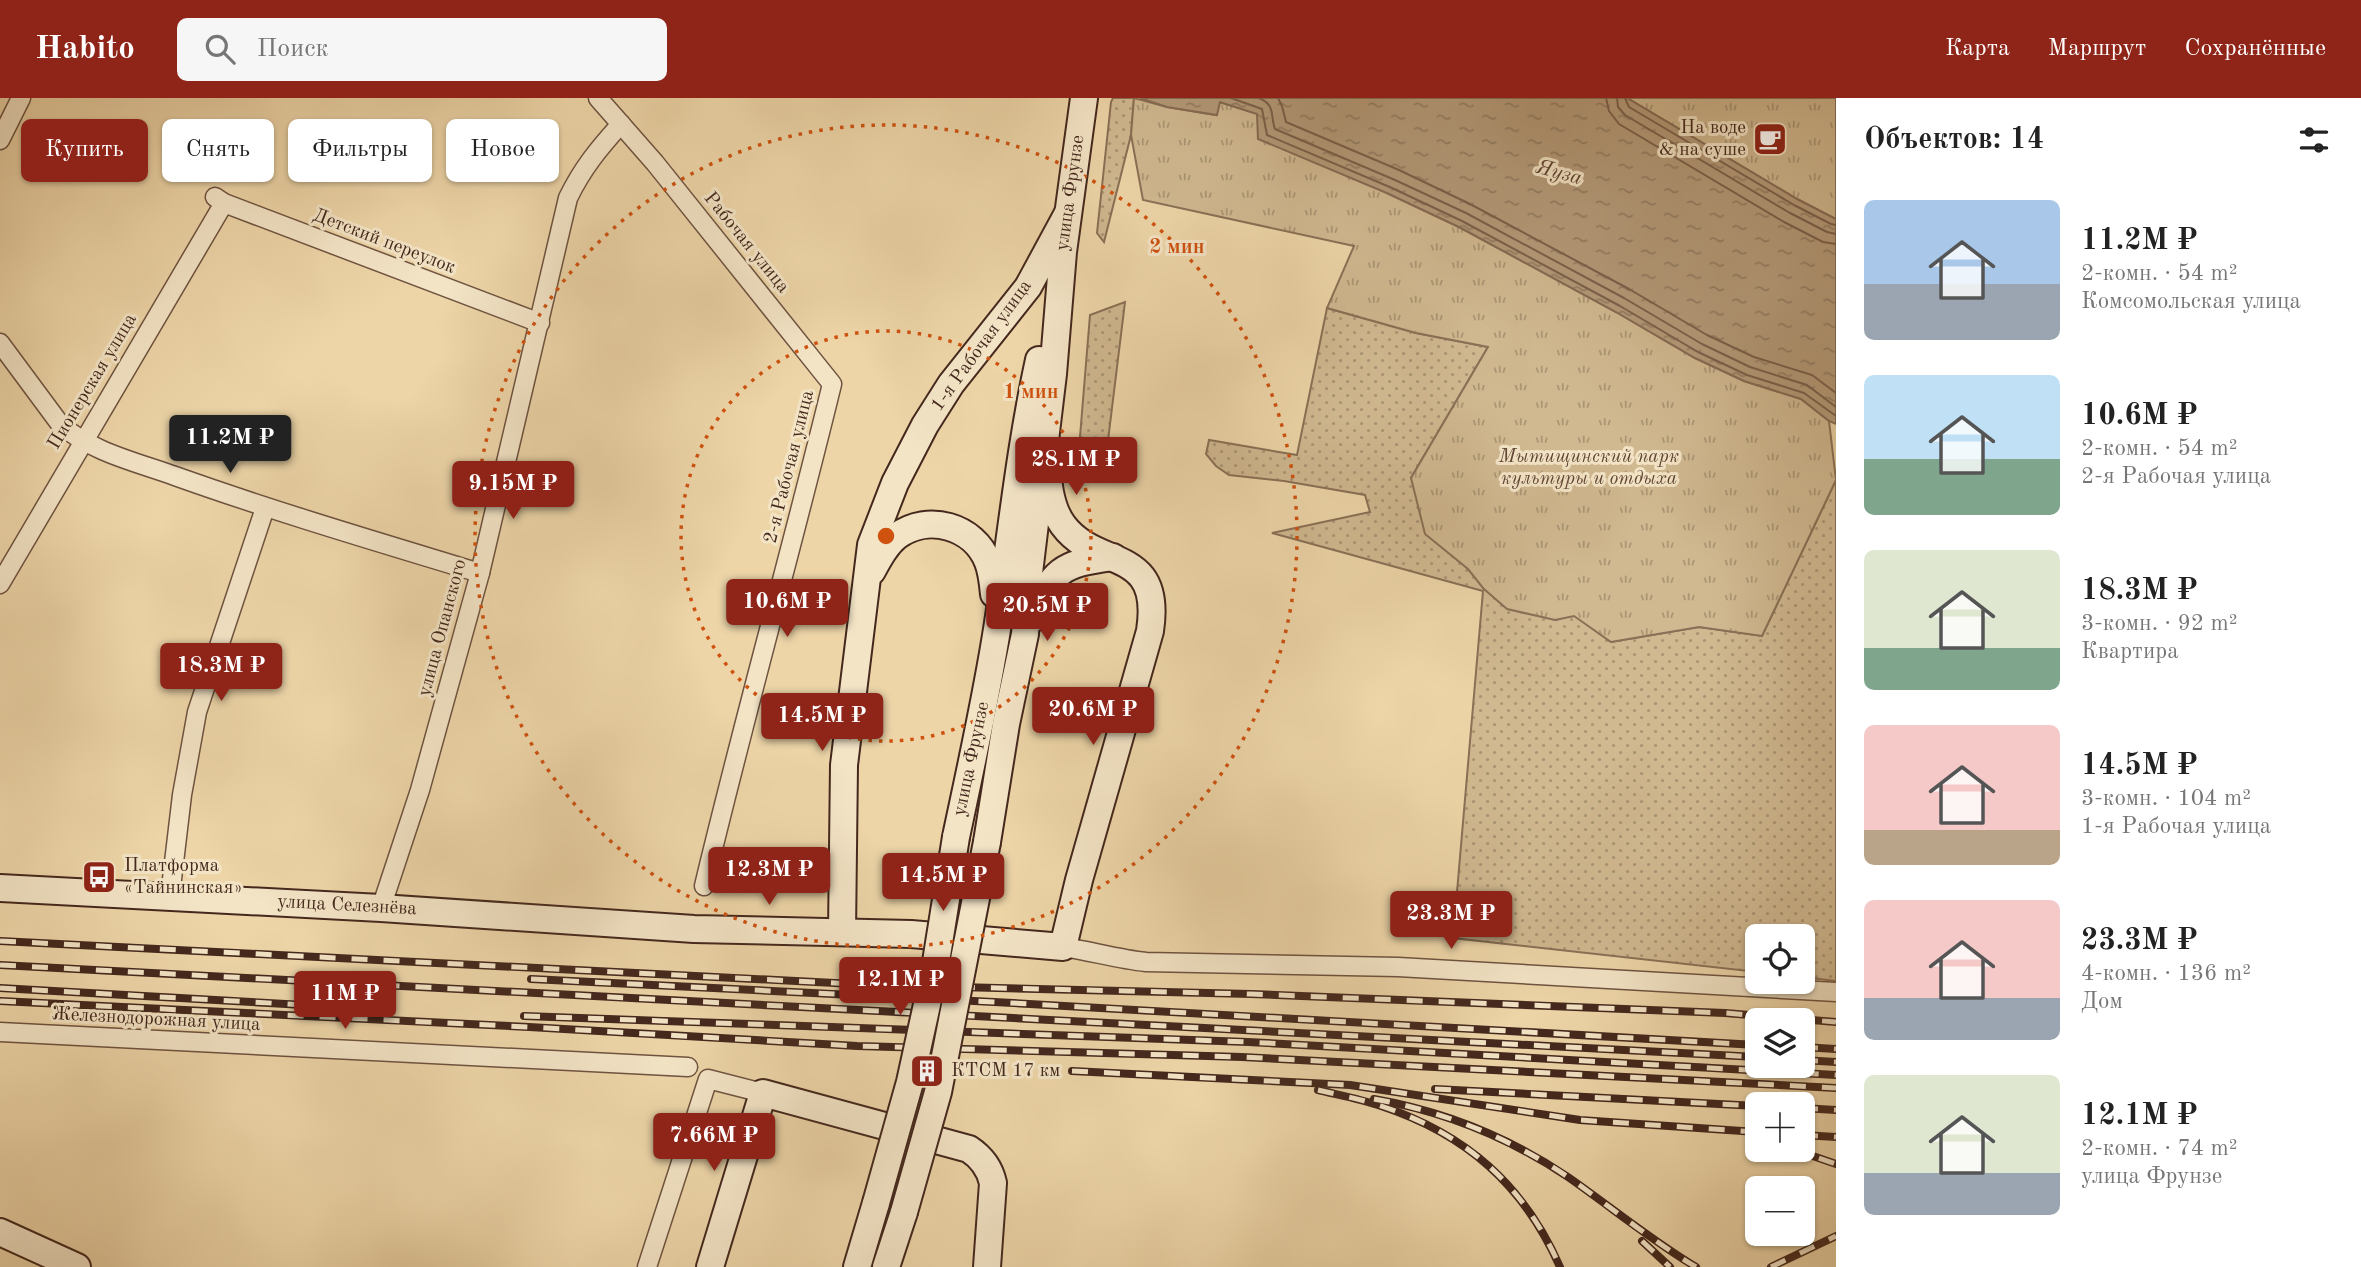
<!DOCTYPE html>
<html lang="ru">
<meta charset="utf-8">
<style>
body{margin:0;font-family:"Old Standard TT",serif;background:#f6f6f6;color:#222;height:100vh;display:flex;flex-direction:column;font-size:26px;white-space:nowrap}
*{box-sizing:border-box;margin:0}
p{font-size:23px;color:#767676}
.icon{flex:none;width:38px;height:38px;fill:none;stroke:currentColor;stroke-width:2;stroke-linecap:round;stroke-linejoin:round}
.map{position:relative;flex:1;overflow:hidden}
.sheet{display:flex;flex-direction:column;background:#fff;width:525px}
.sheet>*{flex:none}
.hud{position:absolute;left:21px;top:21px;width:665px;height:63px;display:flex;gap:14px}
.tools{position:absolute;left:1745px;top:826px;display:grid;gap:14px}
.tools a{display:grid;place-items:center;width:70px;height:70px;border-radius:10px;background:#fff;box-shadow:0 2px 5px #0004;font-size:35px}
.price{position:absolute;translate:-50% -60px;padding:0 16px;border-radius:7px;background:#8f2418;color:#fff;font-size:23px;line-height:46px;filter:drop-shadow(0 2px 4px #0008)}
.price::after{content:'';position:absolute;left:50%;top:42px;width:21px;height:16px;margin-left:-10px;background:inherit;clip-path:polygon(0 0,100% 0,50% 100%)}
.price.current{background:#222;color:#fff}
ul{padding:0;list-style:none}
li{display:flex;align-items:center;gap:21px;height:175px;padding:0 28px}
li span{display:grid;place-items:center;flex:none;width:196px;height:140px;border-radius:10px;color:#555}
li>.icon{margin-inline-start:auto}
span .icon{width:84px;height:84px;fill:#fffc;stroke-width:1}
li b{font-size:30px}
h2{display:flex;justify-content:space-between;align-items:center;height:84px;padding:0 28px;font-size:30px}
.tag{padding:0 24px;border-radius:10px;background:#fff;box-shadow:0 2px 5px #0004;font-size:24px;line-height:63px}
.tag.current{background:#8f2418;color:#fff}
header{display:flex;align-items:center;gap:42px;box-sizing:border-box;height:98px;padding:0 35px;background:#8f2418;color:#fff}
header strong{font-size:33px}
nav{display:flex;gap:38px;margin-inline-start:auto;font-size:24px}
.search{width:490px;height:63px;background:#f6f6f6;display:flex;align-items:center;gap:18px;box-sizing:border-box;padding:0 24px;border-radius:10px;color:#767676;font-size:26px}
main{display:flex;flex:1;min-height:0}
.map>svg:first-child{display:block}
</style>
<header>
<strong>Habito</strong>
<div class="search"><svg class="icon" aria-label="search" viewBox="0 0 24 24"><circle cx="10" cy="10" r="6"/><path d="M15 15l6 6"/></svg>Поиск</div>
<nav><a>Карта</a><a>Маршрут</a><a>Сохранённые</a></nav>
</header>
<main>
<div class="map">
<svg width="1836" height="1169" viewBox="0 0 1836 1169">
<defs>
<pattern id="grass-dots" width="8" height="8" patternUnits="userSpaceOnUse" patternTransform="scale(1.75)"><rect width="8" height="8" fill="#d0b890"/><path d="M2 2h.1M6 6h.1" fill="none" stroke="#aa9675" stroke-width="1.8" stroke-linecap="round"/></pattern>
<pattern id="park-tufts" width="24" height="20" patternUnits="userSpaceOnUse" patternTransform="scale(1.75)"><rect width="24" height="20" fill="#d0b890"/><path d="M3 7l-1-3M5 7V3M7 7l1-3M15 17l-1-3M17 17v-4M19 17l1-3" fill="none" stroke="#aa9675"/></pattern>
<pattern id="water-ripples" width="26" height="14" patternUnits="userSpaceOnUse" patternTransform="scale(1.75)"><rect width="26" height="14" fill="#b49a79"/><path d="M2 4q2-2 4 0t4 0M15 11q2-2 4 0t4 0" fill="none" stroke="#947e63"/></pattern>
</defs>
<rect width="100%" height="100%" fill="#edd5a8"/>
<filter id="stains"><feTurbulence type="fractalNoise" baseFrequency=".00286" numOctaves="4"/><feColorMatrix values="0 0 0 0 .2 0 0 0 0 .09 0 0 0 0 .02 0 0 0 .5 -.17"/></filter>
<radialGradient id="worn" r=".72"><stop offset=".6" stop-color="#630" stop-opacity="0"/><stop offset="1" stop-color="#630" stop-opacity=".3"/></radialGradient>
<!-- grass -->
<g fill="url(#grass-dots)" stroke="#8a7056" stroke-width="2">
<path d="M 1113,0 L 1134,0 L 1131,37 L 1104,144 L 1097,135 L 1111,4 Z"/>
<path d="M 1125,204 L 1104,375 L 1077,375 L 1090,217 Z"/>
<path d="M 1327,210 L 1416,235 L 1488,249 L 1411,380 L 1468,471 L 1484,491 L 1555,522 L 1574,517 L 1611,544 L 1699,529 L 1762,538 L 1836,382 L 1836,883 L 1803,879 L 1802,838 L 1757,838 L 1757,874 L 1453,840 L 1483,493 L 1272,435 L 1370,414 L 1365,397 L 1284,383 L 1229,377 L 1216,368 L 1206,356 L 1209,342 L 1297,357 Z"/>
</g>
<!-- park -->
<g fill="url(#park-tufts)" stroke="#8a7056" stroke-width="2">
<path d="M 1134,0 L 1167,9 L 1216,17 L 1219,4 L 1258,16 L 1389,96 L 1459,129 L 1616,214 L 1695,260 L 1744,283 L 1801,301 L 1829,323 L 1836,382 L 1762,538 L 1699,529 L 1611,544 L 1574,518 L 1555,522 L 1507,511 L 1484,491 L 1468,471 L 1425,436 L 1411,380 L 1488,249 L 1416,235 L 1327,210 L 1354,148 L 1143,102 L 1131,37 Z"/>
<path d="M 1627,0 L 1836,0 L 1836,121 L 1797,101 Z"/>
</g>
<!-- water -->
<path fill="url(#water-ripples)" stroke="#876c54" stroke-width="2" d="M 1140,0 L 1627,0 L 1797,101 L 1836,121 L 1836,326 L 1829,323 L 1801,301 L 1744,283 L 1695,260 L 1616,214 L 1459,129 L 1389,96 L 1258,41 L 1257,16 L 1220,4 L 1217,17 L 1167,9 Z"/>
<g fill="none" stroke-linecap="round" stroke-linejoin="round">
<!-- shore -->
<g stroke="#7c614b" stroke-width="2">
<path d="M 1231,0 L 1262,11 L 1267,37 L 1392,90 L 1462,123 L 1620,208 L 1698,254 L 1747,277 L 1804,295 L 1836,318"/>
<path d="M 1259,0 C 1276,7 1270,18 1275,31 L 1395,82 L 1466,115 L 1624,200 L 1702,246 L 1750,269 L 1807,287 L 1836,309"/>
<path d="M 1278,0 L 1282,8 L 1286,24 L 1399,72 L 1470,106 L 1629,191 L 1707,237 L 1754,259 L 1812,277 L 1836,295"/>
<path d="M 1606,0 L 1609,13 L 1619,26 L 1784,124 L 1823,144 L 1836,146"/>
<path d="M 1617,0 L 1618,9 L 1625,17 L 1790,115 L 1827,134 L 1836,136"/>
<path d="M 1625,0 L 1629,9 L 1794,107 L 1831,126 L 1836,127"/>
</g>
<!-- street casing -->
<g stroke="#6e5340" stroke-width="21">
<g id="street">
<path d="M 598,0 L 655,65 L 832,286 C 791,454 744,620 704,788"/>
<path d="M 0,42 L 21,0"/>
<path d="M 215,99 L 224,105 L 540,225"/>
<path d="M 0,245 L 60,326 C 91,354 136,364 175,378 C 276,414 378,444 480,475"/>
<path d="M 0,486 L 224,105"/>
<path d="M 170,798 L 182,697 L 197,614 L 265,410"/>
<path d="M 381,810 L 420,692 L 480,475 L 568,100 C 582,71 599,50 621,26"/>
<path d="M 1063,849 C 1091,853 1117,861 1146,864 L 1398,869 L 1836,894"/>
<path d="M 0,934 L 688,969"/>
<path d="M 647,1169 L 708,981 L 763,995"/>
</g>
</g>
<!-- secondary casing -->
<g stroke="#44281d" stroke-width="30">
<g id="secondary">
<path d="M 872,473 C 879,460 886,447 897,438 C 928,415 974,428 988,464 C 992,474 993,486 994,496"/>
<path d="M 1032,521 C 1054,472 1059,466 1113,459"/>
<path d="M 956,739 C 971,668 987,597 998,525 C 1011,437 1020,349 1039,262"/>
<path d="M 987,744 L 1006,626 L 1025,536 L 1029,475 L 1053,276 L 1063,154 L 1084,0"/>
<path d="M 0,790 L 381,810 L 694,831 L 911,836 L 1063,849 L 1079,782 L 1150,533 C 1163,447 1097,473 1063,427 C 1045,402 1048,366 1045,337"/>
<path d="M 842,834 L 844,667 L 871,447 L 895,385 L 925,327 L 951,286 L 1028,189 L 1067,117"/>
<path d="M 0,1134 L 77,1169"/>
<path d="M 710,1169 L 763,995 L 969,1051 C 981,1059 990,1071 993,1085 L 987,1169"/>
<path d="M 857,1169 L 876,1105"/>
<path d="M 886,1169 L 904,1114"/>
</g>
</g>
<!-- street -->
<use href="#street" stroke="#f3e4c6" stroke-width="18"/>
<!-- secondary -->
<use href="#secondary" stroke="#f3e4c6" stroke-width="26"/>
<!-- rail casing -->
<g stroke="#44281d" stroke-width="8">
<g id="rail">
<path d="M 0,843 L 874,887 L 1251,896 L 1725,915 L 1836,924"/>
<path d="M 0,867 L 1757,959"/>
<path d="M 531,881 L 994,904 L 1757,947"/>
<path d="M 0,890 L 377,911"/>
<path d="M 0,903 L 529,929 L 857,948 L 1242,959 L 1836,990"/>
<path d="M 524,918 L 1248,944 L 1836,977"/>
<path d="M 1802,949 L 1836,951"/>
<path d="M 1802,962 L 1836,964"/>
<path d="M 1072,973 L 1350,987 L 1580,1022 L 1757,1034"/>
<path d="M 1435,991 L 1757,1008"/>
<path d="M 1318,992 C 1339,997 1361,1001 1381,1008 C 1466,1036 1524,1087 1560,1169"/>
<path d="M 1374,1001 C 1443,1013 1510,1040 1568,1079 C 1611,1109 1651,1142 1696,1169"/>
<path d="M 1802,1010 L 1836,1012"/>
<path d="M 1802,1037 L 1836,1039"/>
<path d="M 1788,1052 L 1807,1056 L 1836,1066"/>
<path d="M 1642,1143 L 1670,1169"/>
<path d="M 1771,1169 L 1836,1138"/>
</g>
</g>
<!-- rail -->
<use href="#rail" stroke="#f3e4c6" stroke-width="5" stroke-dasharray="16" stroke-linecap="butt"/>
<!-- secondary-bridge casing -->
<g stroke="#44281d" stroke-width="30" stroke-linecap="butt">
<g id="secondary-bridge">
<path d="M 876,1105 L 910,984 L 935,870 L 956,739"/>
<path d="M 904,1114 L 938,994 L 987,744"/>
</g>
</g>
<!-- secondary-bridge -->
<use href="#secondary-bridge" stroke="#f3e4c6" stroke-width="26"/>
</g>
<!-- distance rings -->
<g fill="none" stroke="#cf520f" stroke-width="3.5" stroke-dasharray="3.5 7">
<circle cx="886" cy="438" r="205"/>
<circle cx="886" cy="438" r="411"/>
</g>
<!-- icons -->
<defs>
<g id="cafe-square" transform="scale(1.75)"><rect x="-9" y="-9" width="18" height="18" rx="4" fill="#8f2418" stroke="#f3e4c6"/><path d="M-5.5-4.5H6V0H3Q3 3.5 0 3.5H-2.5Q-5.5 3.5-5.5 0ZM3-3.2v2h1.7v-2ZM-6 4.5H4V6H-6Z" fill="#fff"/></g>
<g id="bus-square" transform="scale(1.75)"><rect x="-9" y="-9" width="18" height="18" rx="4" fill="#8f2418" stroke="#f3e4c6"/><path d="M-5-6H5V4H4V6H2V4H-2V6H-4V4H-5ZM-3.5-4V0h7V-4ZM-3.5 1.2v1.5H-2V1.2ZM2 1.2v1.5H3.5V1.2Z" fill="#fff"/></g>
<g id="building-square" transform="scale(1.75)"><rect x="-9" y="-9" width="18" height="18" rx="4" fill="#8f2418" stroke="#f3e4c6"/><path d="M-4-6H4V6H1V3H-1V6H-4ZM-2.5-4.3h1.7v1.8h-1.7ZM.8-4.3h1.7v1.8H.8ZM-2.5-1h1.7V.8h-1.7ZM.8-1h1.7V.8H.8Z" fill="#fff"/></g>
</defs>
<g fill-rule="evenodd">
<use href="#cafe-square" x="1770" y="41"/>
<use href="#bus-square" x="99" y="779"/>
<use href="#building-square" x="927" y="973"/>
</g>
<g text-anchor="middle" dominant-baseline="central" stroke-width="6" stroke-linejoin="round" paint-order="stroke">
<!-- poi labels -->
<g font-size="19" fill="#44281d" stroke="#f3e4c6" text-anchor="start">
<text x="1746" y="30" text-anchor="end">На воде<tspan x="1746" dy="22">&amp; на суше</tspan></text>
<text x="124" y="768">Платформа<tspan x="124" dy="22">«Тайнинская»</tspan></text>
<text x="951" y="973">КТСМ 17 км</text>
</g>
<!-- street labels -->
<g font-size="19" fill="#44281d" stroke="#f3e4c6">
<text transform="translate(1071 95) rotate(-82)">улица Фрунзе</text>
<text transform="translate(384 144) rotate(21)">Детский переулок</text>
<text transform="translate(746 145) rotate(51)">Рабочая улица</text>
<text transform="translate(982 248) rotate(-54)">1-я Рабочая улица</text>
<text transform="translate(93 284) rotate(-59)">Пионерская улица</text>
<text transform="translate(790 369) rotate(-76)">2-я Рабочая улица</text>
<text transform="translate(443 530) rotate(-75)">улица Опанского</text>
<text transform="translate(972 661) rotate(-78)">улица Фрунзе</text>
<text transform="translate(347 808) rotate(3)">улица Селезнёва</text>
<text transform="translate(156 922) rotate(3)">Железнодорожная улица</text>
</g>
<!-- park labels -->
<g font-size="19" font-style="italic" fill="#604534" stroke="#f3e4c6">
<text x="1589" y="359">Мытищинский парк<tspan x="1589" dy="22">культуры и отдыха</tspan></text>
</g>
<!-- water labels -->
<g font-size="21" font-style="italic" fill="#604434" stroke="#f3e4c6">
<text transform="translate(1559 75) rotate(15)">Яуза</text>
</g>
</g>
<circle cx="886" cy="438" r="10" fill="#cf520f" stroke="#f3e4c6" stroke-width="3.5"/>
<g font-size="21" text-anchor="middle" font-weight="bold" fill="#cf520f" stroke="#f3e4c6" stroke-width="6" stroke-linejoin="round" paint-order="stroke">
<text x="1177" y="155">2 мин</text>
<text x="1031" y="300">1 мин</text>
</g>
<rect width="100%" height="100%" filter="url(#stains)"/>
<rect width="100%" height="100%" fill="url(#worn)"/>
</svg>
<div class="tools">
<a><svg class="icon" aria-label="locate" viewBox="0 0 24 24"><circle cx="12" cy="12" r="6"/><path d="M12 2v4M12 18v4M2 12h4M18 12h4"/></svg></a>
<a><svg class="icon" aria-label="layers" viewBox="0 0 24 24"><path d="M12 4l9 5-9 5-9-5zM3 14l9 5 9-5"/></svg></a>
<a>+</a>
<a>−</a>
</div>
<b class="price current" style="left:230px;top:377px">11.2M ₽</b>
<b class="price" style="left:1076px;top:399px">28.1M ₽</b>
<b class="price" style="left:513px;top:423px">9.15M ₽</b>
<b class="price" style="left:787px;top:541px">10.6M ₽</b>
<b class="price" style="left:1047px;top:545px">20.5M ₽</b>
<b class="price" style="left:221px;top:605px">18.3M ₽</b>
<b class="price" style="left:1093px;top:649px">20.6M ₽</b>
<b class="price" style="left:822px;top:655px">14.5M ₽</b>
<b class="price" style="left:769px;top:809px">12.3M ₽</b>
<b class="price" style="left:943px;top:815px">14.5M ₽</b>
<b class="price" style="left:1451px;top:853px">23.3M ₽</b>
<b class="price" style="left:900px;top:919px">12.1M ₽</b>
<b class="price" style="left:345px;top:933px">11M ₽</b>
<b class="price" style="left:714px;top:1075px">7.66M ₽</b>
<div class="hud">
<a class="tag current">Купить</a>
<a class="tag">Снять</a>
<a class="tag">Фильтры</a>
<a class="tag">Новое</a>
</div>
</div>
<section class="sheet">
<h2>Объектов: 14<svg class="icon" aria-label="filters" viewBox="0 0 24 24"><path d="M4 7h16M4 17h16"/><circle cx="9" cy="7" r="2"/><circle cx="15" cy="17" r="2"/></svg></h2>
<ul>
<li><span style="background:linear-gradient(#a9c7e8 60%,#9aa5b1 0)"><svg class="icon" aria-label="home" viewBox="0 0 24 24"><path d="M3 11l9-7 9 7M6 9v11h12V9"/></svg></span><div><b>11.2M ₽</b><p>2-комн. · 54 m²</p><p>Комсомольская улица</p></div></li>
<li><span style="background:linear-gradient(#bfe0f5 60%,#7fa58c 0)"><svg class="icon" aria-label="home" viewBox="0 0 24 24"><path d="M3 11l9-7 9 7M6 9v11h12V9"/></svg></span><div><b>10.6M ₽</b><p>2-комн. · 54 m²</p><p>2-я Рабочая улица</p></div></li>
<li><span style="background:linear-gradient(#dfe7d0 70%,#7fa58c 0)"><svg class="icon" aria-label="home" viewBox="0 0 24 24"><path d="M3 11l9-7 9 7M6 9v11h12V9"/></svg></span><div><b>18.3M ₽</b><p>3-комн. · 92 m²</p><p>Квартира</p></div></li>
<li><span style="background:linear-gradient(#f6c9c9 75%,#b9a48a 0)"><svg class="icon" aria-label="home" viewBox="0 0 24 24"><path d="M3 11l9-7 9 7M6 9v11h12V9"/></svg></span><div><b>14.5M ₽</b><p>3-комн. · 104 m²</p><p>1-я Рабочая улица</p></div></li>
<li><span style="background:linear-gradient(#f6c9c9 70%,#9aa5b1 0)"><svg class="icon" aria-label="home" viewBox="0 0 24 24"><path d="M3 11l9-7 9 7M6 9v11h12V9"/></svg></span><div><b>23.3M ₽</b><p>4-комн. · 136 m²</p><p>Дом</p></div></li>
<li><span style="background:linear-gradient(#dfe7d0 70%,#9aa5b1 0)"><svg class="icon" aria-label="home" viewBox="0 0 24 24"><path d="M3 11l9-7 9 7M6 9v11h12V9"/></svg></span><div><b>12.1M ₽</b><p>2-комн. · 74 m²</p><p>улица Фрунзе</p></div></li>
</ul>
</section>
</main>
